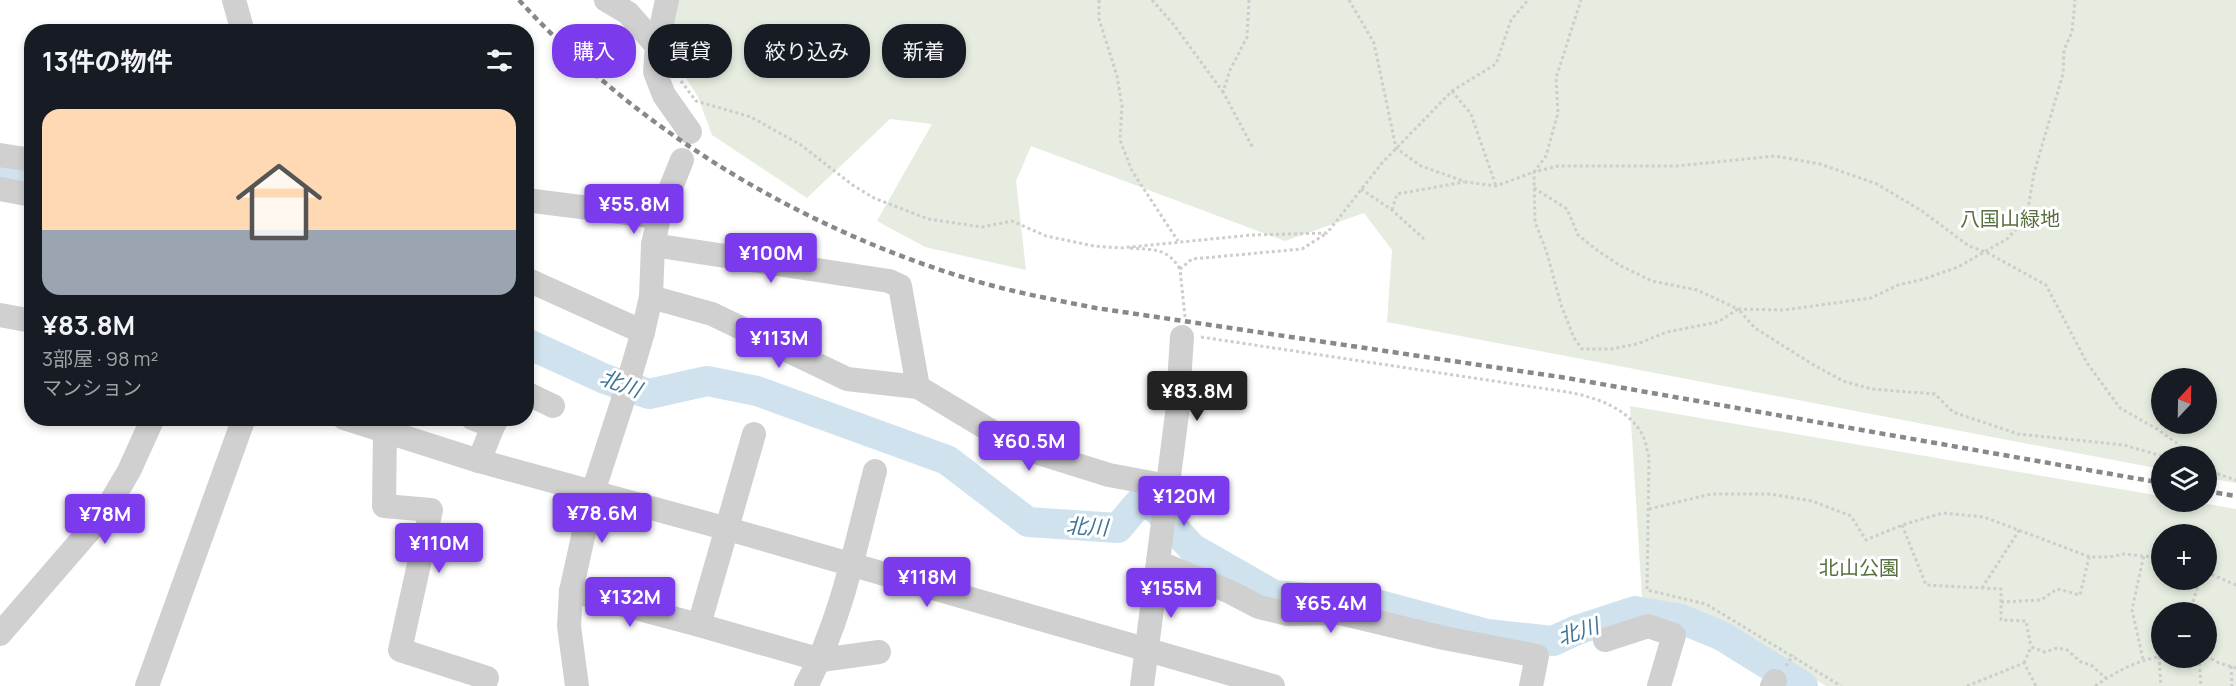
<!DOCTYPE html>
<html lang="ja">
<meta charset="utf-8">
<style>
body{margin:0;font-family:Manrope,"Noto Sans JP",sans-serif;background:#242831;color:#f1f3f6;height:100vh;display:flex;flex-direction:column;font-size:22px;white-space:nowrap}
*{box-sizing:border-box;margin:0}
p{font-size:20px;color:#9ea1a6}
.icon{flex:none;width:33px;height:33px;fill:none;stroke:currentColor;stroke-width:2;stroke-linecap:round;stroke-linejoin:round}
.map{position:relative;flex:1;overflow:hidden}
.details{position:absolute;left:24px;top:24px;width:510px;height:402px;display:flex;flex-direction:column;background:#171b24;border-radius:24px;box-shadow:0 3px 9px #0003}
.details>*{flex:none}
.top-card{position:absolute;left:552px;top:24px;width:570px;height:54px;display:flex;gap:12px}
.needle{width:39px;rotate:22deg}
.controls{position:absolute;left:2151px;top:368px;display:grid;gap:12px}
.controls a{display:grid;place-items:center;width:66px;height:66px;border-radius:50%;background:#171b24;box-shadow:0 3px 9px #0003;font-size:30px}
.price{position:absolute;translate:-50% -51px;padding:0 14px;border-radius:6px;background:#7c3aed;color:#fff;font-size:20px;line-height:39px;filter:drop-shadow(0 2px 3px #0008)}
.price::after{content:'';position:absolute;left:50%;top:36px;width:18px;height:14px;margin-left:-9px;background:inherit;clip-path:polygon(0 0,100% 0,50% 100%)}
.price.selected{background:#222;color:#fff}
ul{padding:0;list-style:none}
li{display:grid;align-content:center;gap:12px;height:318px;padding:0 18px}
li+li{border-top:2px solid #363941}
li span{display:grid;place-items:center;height:186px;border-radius:18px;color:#555}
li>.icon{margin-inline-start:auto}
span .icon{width:108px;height:108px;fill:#fffc;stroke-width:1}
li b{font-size:26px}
h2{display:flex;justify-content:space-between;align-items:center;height:72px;padding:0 18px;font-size:26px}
.tag{padding:0 21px;border-radius:24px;background:#171b24;box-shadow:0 3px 9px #0003;font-size:21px;line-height:54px}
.tag.selected{background:#7c3aed;color:#fff}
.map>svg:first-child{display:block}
</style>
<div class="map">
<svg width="2236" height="686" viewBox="0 0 2236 686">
<rect width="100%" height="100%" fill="#fff"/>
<!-- green -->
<g fill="#e6ecdf" fill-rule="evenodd">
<path d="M 671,0 L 2236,0 L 2236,483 L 2207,478 L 2206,456 L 2162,456 L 2161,469 L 1387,322 L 1392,250 L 1364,213 L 1285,241 L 1031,146 L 1016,181 L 1026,270 L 925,247 L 877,221 L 932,124 L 890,119 L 807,198 L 712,135 L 698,97 L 662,40 ZM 2162,378 L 2206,378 L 2206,423 L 2162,423 Z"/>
<path d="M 1630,406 L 2161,496 L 2162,501 L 2191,501 L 2236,509 L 2236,686 L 1826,686 L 1695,609 L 1642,598 ZM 2162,534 L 2206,534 L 2206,579 L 2162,579 ZM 2162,612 L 2206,612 L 2206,657 L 2162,657 Z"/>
</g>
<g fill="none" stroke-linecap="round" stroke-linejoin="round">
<!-- river -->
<g stroke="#cfe2ee" stroke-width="30">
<path d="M 0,168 L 32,174"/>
<path d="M 526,343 L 605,379 L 649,394 L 707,381 L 757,391 L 947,460 L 1028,522 L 1118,528 L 1138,504 L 1154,506 L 1192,548 L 1274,595 L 1376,604 L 1487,634 L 1553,641 L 1577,630 L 1635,611 L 1681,619 L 1722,636 L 1803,686"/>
</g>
<!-- path -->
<g stroke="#cdcdcd" stroke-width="3" stroke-dasharray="3 3" stroke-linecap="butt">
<path d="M 1099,0 L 1099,19 L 1117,76 L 1122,106 L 1120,140 L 1132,171 L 1178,241"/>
<path d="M 1152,0 L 1174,25 L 1223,92"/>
<path d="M 1249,0 L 1247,37 L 1230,70 L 1223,92 L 1253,148"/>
<path d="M 1349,0 L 1374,43 L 1396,148 L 1421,166 L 1466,182 L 1496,186 L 1534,172 L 1546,156 L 1558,113 L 1556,78 L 1581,0"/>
<path d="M 681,81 L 696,101 L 751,117 L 801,145 L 854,186 L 874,198 L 928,219 L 982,227 L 1012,221 L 1046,236 L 1094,246 L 1120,248 L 1252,235 L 1327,233 L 1382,163 L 1452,91 L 1496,64 L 1511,20 L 1528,0"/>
<path d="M 1452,91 L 1471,114 L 1496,186"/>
<path d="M 1534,188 L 1567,209 L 1578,235 L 1598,251 L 1621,266 L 1652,281 L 1697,290 L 1738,309 L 1784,310 L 1871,298 L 1898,285 L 1924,279 L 1958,267 L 2007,239 L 2021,224 L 2029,203 L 2034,173 L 2063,74 L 2064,50 L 2072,32 L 2075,0"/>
<path d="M 1361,189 L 1392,210 L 1424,239"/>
<path d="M 1392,210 L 1397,194 L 1464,182"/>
<path d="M 1130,248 C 1152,250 1167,247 1180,269"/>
<path d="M 1185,317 L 1180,269 L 1192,259 L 1302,249 L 1327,233"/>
<path d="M 1201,337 L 1567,392 C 1596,397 1631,409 1644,438 C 1646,443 1647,451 1649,457 L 1647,590 L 1706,604 L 1841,686"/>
<path d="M 2162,456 L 2124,445 L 2018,434 L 1953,412 L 1935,394 L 1871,389 L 1843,381 L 1812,364 L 1755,328 L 1738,309 L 1718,322 L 1667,332 L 1637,344 L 1611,349 L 1582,349 L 1574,338 L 1561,305 L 1547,253 L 1535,222 L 1534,172 L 1558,166 L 1676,166 L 1775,156 L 1820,164 L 1877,184 L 1922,211 L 1969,246 L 1986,252 L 2046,285 L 2087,363 L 2120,408 L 2157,429 L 2189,452 L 2191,456"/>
<path d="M 2206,470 L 2236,480"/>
<path d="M 1649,509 L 1711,494 L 1770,494 L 1812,501 L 1851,516 L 1866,540 L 1902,525 L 1943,513 L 1984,517 L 2090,557 L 2109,557 L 2124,554 L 2162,558"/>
<path d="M 1902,525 L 1926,585 L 2001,589 L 2001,620 L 2026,621 L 2031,647"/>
<path d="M 2206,572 L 2236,585"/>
<path d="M 1982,588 L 2020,529"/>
<path d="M 2001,602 L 2041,600 L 2057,589 L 2080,595 L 2089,557"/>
<path d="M 2187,612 L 2192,605 L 2200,579"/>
<path d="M 2159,656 L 2161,686"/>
<path d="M 2206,656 L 2219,663 L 2236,668"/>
<path d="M 2199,657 L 2201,686"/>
<path d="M 2143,659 L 2132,610 L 2144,554"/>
<path d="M 2024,663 L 2031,647 L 2045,652 L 2057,648 L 2067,650 L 2081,662 L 2091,665 L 2106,678"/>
<path d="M 1786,666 L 1793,655"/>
<path d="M 2231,666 L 2232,686"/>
<path d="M 1967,686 L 2024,663 L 2036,686"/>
<path d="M 2095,686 C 2117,671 2136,661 2162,656"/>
</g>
<!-- minor -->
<g stroke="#d0d0d0" stroke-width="24">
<path d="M 234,0 L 243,32"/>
<path d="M 606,0 L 628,13 L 657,46 L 655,72 L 664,95 L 690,132"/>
<path d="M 657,46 L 667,0"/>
<path d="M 0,155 L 32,160"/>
<path d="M 0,189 L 32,195"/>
<path d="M 526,200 L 659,217 L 682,160"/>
<path d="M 653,245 L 889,281 L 900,286 L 918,387"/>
<path d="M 526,279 L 643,332"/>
<path d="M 651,297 L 712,314 L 847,379 L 918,387 L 1016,446 L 1109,475 L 1168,486"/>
<path d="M 0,315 L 32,321"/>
<path d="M 526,393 L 553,406"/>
<path d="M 344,418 L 479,461 L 728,529 L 1273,686"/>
<path d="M 388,418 L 385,432 L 384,506 L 431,510 L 400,650 L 487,678 L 484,686"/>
<path d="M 472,418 L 493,426 L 498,418"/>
<path d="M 754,434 L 699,625 L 821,660 L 879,652"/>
<path d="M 479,461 L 493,426"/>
<path d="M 1158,562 L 1230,592 L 1259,607 L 1288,614 L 1340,613 L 1444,638 L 1537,656 L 1531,686"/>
<path d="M 571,591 L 699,625"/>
<path d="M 0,634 L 103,515 L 129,471 L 153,418"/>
<path d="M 1605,640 L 1648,626 L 1674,635 L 1659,686"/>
<path d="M 147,686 L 244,418"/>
<path d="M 577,686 L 569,626 L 571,591 L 593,492 L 622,403 L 643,332 L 651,297 L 653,245 L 659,217"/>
<path d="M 806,686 C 842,620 856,543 875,471"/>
<path d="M 1142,686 L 1177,414 L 1182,337"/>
<path d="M 1772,686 L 1775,681"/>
</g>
<!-- rail -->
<g stroke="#888" stroke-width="4.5" stroke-dasharray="6 4.5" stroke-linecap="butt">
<path d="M 519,0 C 639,132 802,229 972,280 C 1013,292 1055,300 1096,308 L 1567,378 L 2162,483"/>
<path d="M 2206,491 L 2236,496"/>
</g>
</g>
<g text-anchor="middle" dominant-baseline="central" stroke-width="6" stroke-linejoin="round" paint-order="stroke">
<!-- park labels -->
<g font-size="20" fill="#56703f" stroke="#fff">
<text x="2010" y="218">八国山緑地</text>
<text x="1859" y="567">北山公園</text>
</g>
<!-- water labels -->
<g font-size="21" font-style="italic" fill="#3f7597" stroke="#fff">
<text transform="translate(621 383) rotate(20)">北川</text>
<text transform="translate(1087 526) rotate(3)">北川</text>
<text transform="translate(1578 631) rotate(-18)">北川</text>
</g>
</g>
</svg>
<div class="controls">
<a><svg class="needle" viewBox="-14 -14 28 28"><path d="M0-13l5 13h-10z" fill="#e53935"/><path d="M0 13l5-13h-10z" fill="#9ea1a6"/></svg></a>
<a><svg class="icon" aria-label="layers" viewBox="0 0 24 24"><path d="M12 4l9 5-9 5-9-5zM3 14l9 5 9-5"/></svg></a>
<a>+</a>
<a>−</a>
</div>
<b class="price" style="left:634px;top:235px">¥55.8M</b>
<b class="price" style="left:771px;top:284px">¥100M</b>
<b class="price" style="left:779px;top:369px">¥113M</b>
<b class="price selected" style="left:1197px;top:422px">¥83.8M</b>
<b class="price" style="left:1029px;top:472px">¥60.5M</b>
<b class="price" style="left:1184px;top:527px">¥120M</b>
<b class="price" style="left:602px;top:544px">¥78.6M</b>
<b class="price" style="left:105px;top:545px">¥78M</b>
<b class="price" style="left:439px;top:574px">¥110M</b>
<b class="price" style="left:927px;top:608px">¥118M</b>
<b class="price" style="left:1171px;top:619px">¥155M</b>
<b class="price" style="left:630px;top:628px">¥132M</b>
<b class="price" style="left:1331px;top:634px">¥65.4M</b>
<div class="top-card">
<a class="tag selected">購入</a>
<a class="tag">賃貸</a>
<a class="tag">絞り込み</a>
<a class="tag">新着</a>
</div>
<section class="details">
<h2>13件の物件<svg class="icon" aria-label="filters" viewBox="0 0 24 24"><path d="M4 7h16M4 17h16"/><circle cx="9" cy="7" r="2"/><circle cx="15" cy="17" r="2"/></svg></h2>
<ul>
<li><span style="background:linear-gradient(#ffd9b3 65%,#9aa5b1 0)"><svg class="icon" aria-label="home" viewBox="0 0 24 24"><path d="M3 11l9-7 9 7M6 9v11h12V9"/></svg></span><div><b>¥83.8M</b><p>3部屋 · 98 m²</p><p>マンション</p></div></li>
</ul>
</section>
</div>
